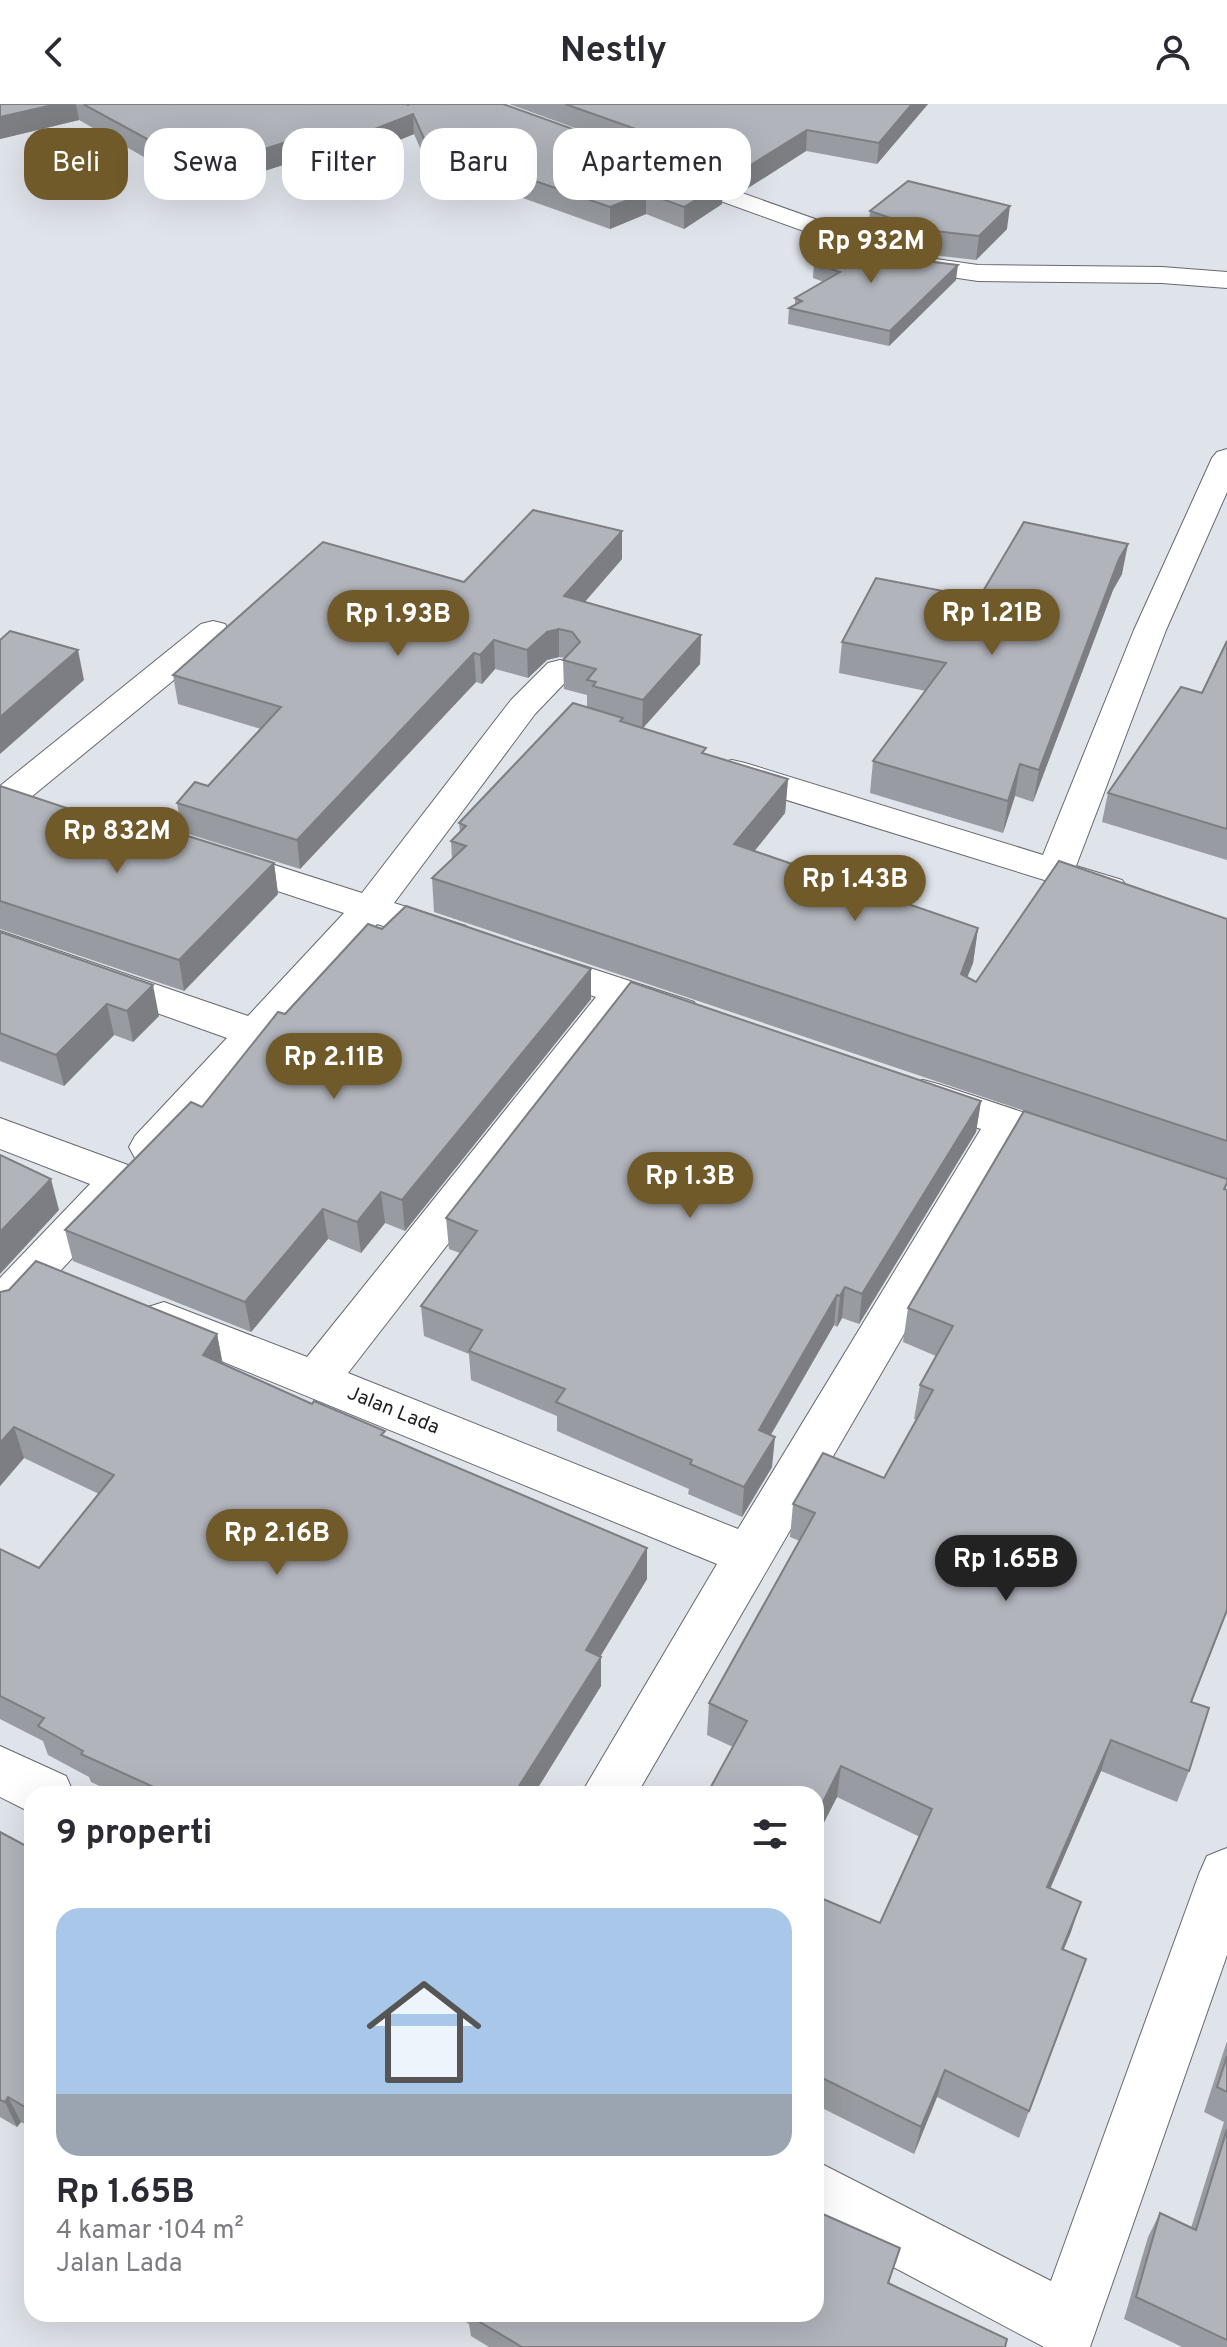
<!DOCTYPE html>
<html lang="id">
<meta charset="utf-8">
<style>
body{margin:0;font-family:Overpass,sans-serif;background:#f7f7f7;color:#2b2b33;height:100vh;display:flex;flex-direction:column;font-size:30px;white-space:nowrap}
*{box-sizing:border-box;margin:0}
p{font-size:26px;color:#7c7c81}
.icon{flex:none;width:44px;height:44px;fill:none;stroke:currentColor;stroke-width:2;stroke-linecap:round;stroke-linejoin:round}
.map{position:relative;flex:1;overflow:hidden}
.side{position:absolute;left:24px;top:1682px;width:800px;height:536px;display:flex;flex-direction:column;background:#fff;border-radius:24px;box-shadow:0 8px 32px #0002}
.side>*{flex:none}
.guide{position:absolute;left:24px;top:24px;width:800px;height:72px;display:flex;gap:16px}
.price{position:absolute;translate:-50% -68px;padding:0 18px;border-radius:28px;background:#705a2a;color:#fff;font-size:26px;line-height:52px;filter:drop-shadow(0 2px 4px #0008)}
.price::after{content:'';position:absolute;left:50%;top:48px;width:24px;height:18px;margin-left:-12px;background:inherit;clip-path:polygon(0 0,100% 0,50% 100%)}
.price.selected{background:#222;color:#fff}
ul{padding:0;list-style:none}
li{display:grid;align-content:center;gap:16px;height:424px;padding:0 32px}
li+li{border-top:2px solid #e1e1e2}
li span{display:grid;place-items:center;height:248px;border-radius:24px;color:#555}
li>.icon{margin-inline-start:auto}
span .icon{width:144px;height:144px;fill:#fffc;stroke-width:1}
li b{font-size:34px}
h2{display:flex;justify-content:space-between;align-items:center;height:96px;padding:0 32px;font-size:34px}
.tag{padding:0 28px;border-radius:24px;background:#fff;box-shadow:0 8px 32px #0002;font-size:28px;line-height:72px}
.tag.selected{background:#705a2a;color:#fff}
header{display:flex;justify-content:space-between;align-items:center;height:104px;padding:0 32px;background:#fff;font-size:36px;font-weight:700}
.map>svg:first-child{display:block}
</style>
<header><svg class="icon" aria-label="back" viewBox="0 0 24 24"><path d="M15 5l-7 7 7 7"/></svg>Nestly<svg class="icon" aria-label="person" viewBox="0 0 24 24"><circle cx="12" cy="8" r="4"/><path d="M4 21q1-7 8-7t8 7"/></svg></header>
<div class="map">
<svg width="1227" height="2243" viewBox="0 0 1227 2243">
<rect width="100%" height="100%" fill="#dfe3ea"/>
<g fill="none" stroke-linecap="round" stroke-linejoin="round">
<!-- street casing -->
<g stroke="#66696f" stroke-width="2">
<g id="street">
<path d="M 666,62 L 922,153 L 978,161 L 1162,163 L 1227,168 L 1227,184 L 1162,179 L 978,177 L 917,168 L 657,74 L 654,69 L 657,64 Z"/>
<path d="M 1227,345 L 1227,388 L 1166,526 L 1076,762 L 1122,776 L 1128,784 L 1122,792 L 1109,796 L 1096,792 L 719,675 L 714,667 L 719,659 L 732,656 L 745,659 L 1043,751 L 1134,526 L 1212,354 L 1217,348 Z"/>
<path d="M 213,517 L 225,520 L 229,527 L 225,534 L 25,698 L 12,701 L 0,698 L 0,682 L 201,520 Z"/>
<path d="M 560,556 L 572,559 L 577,566 L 535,610 L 394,799 L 466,822 L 471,831 L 466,840 L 452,843 L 377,820 L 165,1054 L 150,1058 L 135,1054 L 129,1043 L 135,1032 L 227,934 L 0,853 L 0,827 L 248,912 L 344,809 L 208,764 L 202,756 L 208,748 L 221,745 L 234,748 L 362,789 L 511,596 L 548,559 Z"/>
<path d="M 532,845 L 694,898 L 700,907 L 694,916 L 680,920 L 630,905 L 348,1269 L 738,1425 L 981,1025 L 908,1000 L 902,990 L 908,980 L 923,976 L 938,980 L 1088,1030 L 1094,1041 L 1088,1052 L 1073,1056 L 1016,1037 L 637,1690 L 581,1690 L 717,1460 L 148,1227 L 141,1215 L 148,1203 L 164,1198 L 307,1253 L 596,893 L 518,867 L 512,858 L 518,849 Z"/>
<path d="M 0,1014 L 136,1064 L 143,1075 L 136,1086 L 127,1089 L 121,1101 L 16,1215 L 0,1220 L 0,1174 L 90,1080 L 0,1045 Z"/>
<path d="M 0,1642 L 66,1672 L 74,1690 L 32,1690 L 32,1709 L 0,1693 Z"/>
<path d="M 1227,1744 L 1227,1851 L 1090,2243 L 1044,2243 L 816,2122 L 816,2057 L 1051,2177 L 1199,1770 L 1207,1752 Z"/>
</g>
</g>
<!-- street -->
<use href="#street" fill="#fff" fill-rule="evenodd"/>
</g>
<!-- wall -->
<g fill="#989ba1">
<path d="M 0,0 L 503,0 L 723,79 L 722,100 L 684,125 L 646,110 L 610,125 L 427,60 L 414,30 L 331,64 L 305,54 L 227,79 L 195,62 L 172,69 L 79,16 L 0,35 Z"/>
<path d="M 509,0 L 928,0 L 877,60 L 806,47 L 745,86 Z"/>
<path d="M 870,107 L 1007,125 L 976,156 L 923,150 L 868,130 Z"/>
<path d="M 814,159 L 956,176 L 889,242 L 788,220 L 789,204 L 795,201 L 795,194 L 824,178 L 813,174 Z"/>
<path d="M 622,455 L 584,498 L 701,531 L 700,560 L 643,624 L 706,650 L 788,675 L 785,709 L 754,747 L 978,824 L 973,859 L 967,873 L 976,878 L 1227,815 L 1227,1075 L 434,808 L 432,774 L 452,755 L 451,737 L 460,728 L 459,719 L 587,603 L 587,591 L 564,585 L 563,556 L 565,554 L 559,553 L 547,556 L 528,574 L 495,565 L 482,580 L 476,578 L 300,765 L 182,728 L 177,699 L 208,682 L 261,625 L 178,600 L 173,571 L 464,478 Z"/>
<path d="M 1122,470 L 1113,486 L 1033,698 L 1015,692 L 1003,729 L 870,689 L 873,657 L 926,587 L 839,569 L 842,538 L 979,494 Z"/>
<path d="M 1227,537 L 1227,756 L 1102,718 L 1108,689 L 1202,589 Z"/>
<path d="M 0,682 L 148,731 L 274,759 L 278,790 L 184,887 L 0,825 Z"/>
<path d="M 382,825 L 591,865 L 591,895 L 405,1127 L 385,1119 L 361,1149 L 328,1135 L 251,1228 L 73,1157 L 65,1126 L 202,1003 L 285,910 Z"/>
<path d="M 0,828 L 159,912 L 133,938 L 114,931 L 64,982 L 0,957 Z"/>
<path d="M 981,997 L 976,1028 L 859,1220 L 842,1214 L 837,1223 L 834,1221 L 771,1331 L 772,1363 L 742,1413 L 688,1390 L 689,1385 L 557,1327 L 557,1312 L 471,1276 L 469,1250 L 424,1232 L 421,1202 L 460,1149 L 449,1145 L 446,1114 Z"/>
<path d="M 1227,1075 L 1226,1085 L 1227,1086 L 1227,1508 L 1192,1598 L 1189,1667 L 1177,1698 L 1101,1667 L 1050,1784 L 1081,1798 L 1063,1846 L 1086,1855 L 1019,2034 L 937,1993 L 914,2050 L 816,2001 L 816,1792 L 880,1819 L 920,1733 L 837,1693 L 816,1734 L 816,1690 L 733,1643 L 707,1631 L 709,1599 L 800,1437 L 790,1433 L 793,1400 L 884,1374 L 917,1316 L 914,1315 L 920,1281 L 936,1252 L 903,1238 L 908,1204 Z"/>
<path d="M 0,1188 L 217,1230 L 223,1261 L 386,1333 L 647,1444 L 647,1475 L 600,1553 L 601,1582 L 534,1690 L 116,1690 L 91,1678 L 89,1673 L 48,1651 L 43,1637 L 0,1615 L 0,1445 L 39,1464 L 99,1390 L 24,1354 L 0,1382 Z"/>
<path d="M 0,1728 L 32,1745 L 32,2024 L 21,2018 L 17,2023 L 0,2013 Z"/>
<path d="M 1227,1937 L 1227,2243 L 1182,2243 L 1124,2215 L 1148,2133 L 1160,2109 L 1191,2124 L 1224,2018 L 1204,2008 Z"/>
<path d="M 900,2144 L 889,2179 L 1005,2243 L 489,2243 L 471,2232 L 469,2220 L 452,2210 L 816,2210 Z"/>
</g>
<!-- shaded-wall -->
<g fill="#7c7e83">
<path d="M 57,0 L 76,0 L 79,16 L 0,35 L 0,13 Z"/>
<path d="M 912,0 L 928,0 L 877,60 L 879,39 Z"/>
<path d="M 413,10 L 414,30 L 331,64 L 329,43 Z"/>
<path d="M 807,26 L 806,47 L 745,86 L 746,64 Z"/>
<path d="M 302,33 L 305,54 L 227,79 L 224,58 Z"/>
<path d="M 192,41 L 195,62 L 172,69 L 169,47 Z"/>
<path d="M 723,79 L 722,100 L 684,125 L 684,103 Z"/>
<path d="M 646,89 L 646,110 L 610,125 L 610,103 Z"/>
<path d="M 1010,102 L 1007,125 L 976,156 L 979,132 Z"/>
<path d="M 958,161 L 956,176 L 889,242 L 890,227 Z"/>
<path d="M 622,427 L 622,455 L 565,521 L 564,492 Z"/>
<path d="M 1128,440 L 1122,470 L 1113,486 L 1033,698 L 1039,666 L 1119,455 Z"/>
<path d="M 559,525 L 559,553 L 547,556 L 528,574 L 527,546 L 547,528 Z"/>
<path d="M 701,531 L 700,560 L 642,625 L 643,596 Z"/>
<path d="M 494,536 L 495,565 L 482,580 L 480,551 Z"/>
<path d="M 78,546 L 84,576 L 0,650 L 0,613 Z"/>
<path d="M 474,549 L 476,578 L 300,765 L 297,736 Z"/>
<path d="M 1020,660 L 1015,692 L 1003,729 L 1008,697 Z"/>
<path d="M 788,675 L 785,709 L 732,775 L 734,740 Z"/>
<path d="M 274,759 L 278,790 L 184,887 L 179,856 Z"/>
<path d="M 978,824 L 973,859 L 955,904 L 961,870 Z"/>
<path d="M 591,865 L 591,895 L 405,1127 L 402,1096 Z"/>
<path d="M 153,881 L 159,912 L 133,938 L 127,907 Z"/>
<path d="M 107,900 L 114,931 L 64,982 L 56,951 Z"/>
<path d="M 981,997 L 976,1028 L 859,1220 L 862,1190 Z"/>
<path d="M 51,1075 L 59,1106 L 0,1170 L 0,1128 Z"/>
<path d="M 381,1088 L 385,1119 L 361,1149 L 357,1118 Z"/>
<path d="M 323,1105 L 328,1135 L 251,1228 L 245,1198 Z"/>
<path d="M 845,1183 L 842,1214 L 837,1223 L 840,1192 Z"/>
<path d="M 837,1191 L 834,1221 L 756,1356 L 759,1326 Z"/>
<path d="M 217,1230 L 223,1262 L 203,1251 Z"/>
<path d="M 14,1323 L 24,1354 L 0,1382 L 0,1339 Z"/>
<path d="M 775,1333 L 772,1363 L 742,1413 L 744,1383 Z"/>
<path d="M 647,1444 L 647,1475 L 586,1576 L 586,1546 Z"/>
<path d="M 601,1553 L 601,1582 L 534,1690 L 514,1690 Z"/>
<path d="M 1111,1636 L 1101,1667 L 1038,1813 L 1047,1783 Z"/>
<path d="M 841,1662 L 837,1693 L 816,1734 L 816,1712 Z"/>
<path d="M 1081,1798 L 1071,1828 L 1052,1874 L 1062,1845 Z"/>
<path d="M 945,1966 L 937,1993 L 914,2050 L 921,2023 Z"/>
<path d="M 8,1993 L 21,2018 L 17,2023 L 5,1998 Z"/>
</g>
<!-- building -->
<g fill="#b1b4bb" stroke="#7c7e83" stroke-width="2">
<path d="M 0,0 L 57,0 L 0,13 Z"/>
<path d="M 83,0 L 406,0 L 409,1 L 408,0 L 503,0 L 723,79 L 684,103 L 646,89 L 610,103 L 426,39 L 413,10 L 329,43 L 302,33 L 224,58 L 192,41 L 169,47 Z"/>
<path d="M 565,0 L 912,0 L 879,39 L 807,26 L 746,64 Z"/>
<path d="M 908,77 L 1010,102 L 979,132 L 925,126 L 870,107 Z"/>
<path d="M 849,131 L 917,156 L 958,161 L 890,227 L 789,204 L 802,197 L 795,194 L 840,168 L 814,159 Z"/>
<path d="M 533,406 L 622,427 L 564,492 L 701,531 L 643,596 L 593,582 L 596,578 L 587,576 L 596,565 L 563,556 L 580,538 L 572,528 L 559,525 L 547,528 L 527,546 L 494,536 L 480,551 L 474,549 L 297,736 L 177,699 L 195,678 L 208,682 L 281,603 L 173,571 L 323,438 L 464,478 Z"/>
<path d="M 1024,418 L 1128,440 L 1119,455 L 1039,666 L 1020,660 L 1008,697 L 873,657 L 946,559 L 842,538 L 876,474 L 979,494 Z"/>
<path d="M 10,527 L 78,546 L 0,613 L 0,536 Z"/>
<path d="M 1227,537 L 1227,725 L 1108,689 L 1181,583 L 1202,589 Z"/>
<path d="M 573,599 L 623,614 L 620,617 L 706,644 L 702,649 L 788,675 L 734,740 L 978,824 L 961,870 L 976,878 L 1059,757 L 1227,815 L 1227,1037 L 432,774 L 466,742 L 451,737 L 466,722 L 459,719 Z"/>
<path d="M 0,682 L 148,731 L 156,722 L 274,759 L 179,856 L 0,797 Z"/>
<path d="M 406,802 L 591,865 L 402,1096 L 381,1088 L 357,1118 L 323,1105 L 245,1198 L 65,1126 L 191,998 L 202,1003 L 278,908 L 285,910 L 368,820 L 382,825 Z"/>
<path d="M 0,828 L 153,881 L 127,907 L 107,900 L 56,951 L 0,929 Z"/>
<path d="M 631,878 L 981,997 L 862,1190 L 845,1183 L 840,1192 L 837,1191 L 759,1326 L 775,1333 L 744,1383 L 690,1360 L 692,1356 L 556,1298 L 565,1285 L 469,1247 L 482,1226 L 421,1202 L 477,1127 L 446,1114 Z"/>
<path d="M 1024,1007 L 1227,1075 L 1227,1079 L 1224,1085 L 1227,1086 L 1227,1506 L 1191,1598 L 1209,1604 L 1189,1667 L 1111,1636 L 1047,1783 L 1081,1798 L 1062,1845 L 1086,1855 L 1029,2007 L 945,1966 L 921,2023 L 816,1971 L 816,1792 L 880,1819 L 932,1705 L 841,1662 L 816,1712 L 816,1690 L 707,1690 L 747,1617 L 709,1599 L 815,1409 L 793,1400 L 823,1349 L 884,1374 L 933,1286 L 920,1281 L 953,1222 L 908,1204 Z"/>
<path d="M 0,1051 L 51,1075 L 0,1128 Z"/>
<path d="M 36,1157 L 217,1230 L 203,1251 L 312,1300 L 314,1297 L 385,1327 L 381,1331 L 647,1444 L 586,1546 L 601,1553 L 514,1690 L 169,1690 L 81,1650 L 83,1647 L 38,1622 L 44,1614 L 0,1592 L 0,1445 L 39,1464 L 114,1371 L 14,1323 L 0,1339 L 0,1188 L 9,1186 Z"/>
<path d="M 0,1728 L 32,1745 L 32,2007 L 8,1993 L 5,1998 L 0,1996 Z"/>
<path d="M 1227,1952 L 1227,1988 L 1217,1983 Z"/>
<path d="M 1227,2025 L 1227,2236 L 1136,2193 L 1160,2109 L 1196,2126 Z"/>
<path d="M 816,2107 L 900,2144 L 888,2179 L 1007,2235 L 1005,2243 L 522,2243 L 468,2211 L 816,2210 Z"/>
</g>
<g text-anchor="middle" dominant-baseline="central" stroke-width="6" stroke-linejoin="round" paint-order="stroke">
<!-- street labels -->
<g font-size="20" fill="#1c1e20" stroke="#fff">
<text transform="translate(393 1307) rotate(22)">Jalan Lada</text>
</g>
</g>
</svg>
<b class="price" style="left:871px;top:181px">Rp 932M</b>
<b class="price" style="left:992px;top:553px">Rp 1.21B</b>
<b class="price" style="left:398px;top:554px">Rp 1.93B</b>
<b class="price" style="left:117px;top:771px">Rp 832M</b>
<b class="price" style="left:855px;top:819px">Rp 1.43B</b>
<b class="price" style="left:334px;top:997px">Rp 2.11B</b>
<b class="price" style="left:690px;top:1116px">Rp 1.3B</b>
<b class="price" style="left:277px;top:1473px">Rp 2.16B</b>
<b class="price selected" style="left:1006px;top:1499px">Rp 1.65B</b>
<div class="guide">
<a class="tag selected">Beli</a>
<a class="tag">Sewa</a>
<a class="tag">Filter</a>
<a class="tag">Baru</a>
<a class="tag">Apartemen</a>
</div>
<section class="side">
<h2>9 properti<svg class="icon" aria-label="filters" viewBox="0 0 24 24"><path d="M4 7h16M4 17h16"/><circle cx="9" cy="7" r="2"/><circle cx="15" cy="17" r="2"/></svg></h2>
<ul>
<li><span style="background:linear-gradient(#a9c7e8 75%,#9aa5b1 0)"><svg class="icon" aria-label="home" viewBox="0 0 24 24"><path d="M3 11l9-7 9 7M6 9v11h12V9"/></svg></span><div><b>Rp 1.65B</b><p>4 kamar · 104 m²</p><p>Jalan Lada</p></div></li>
</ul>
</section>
</div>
